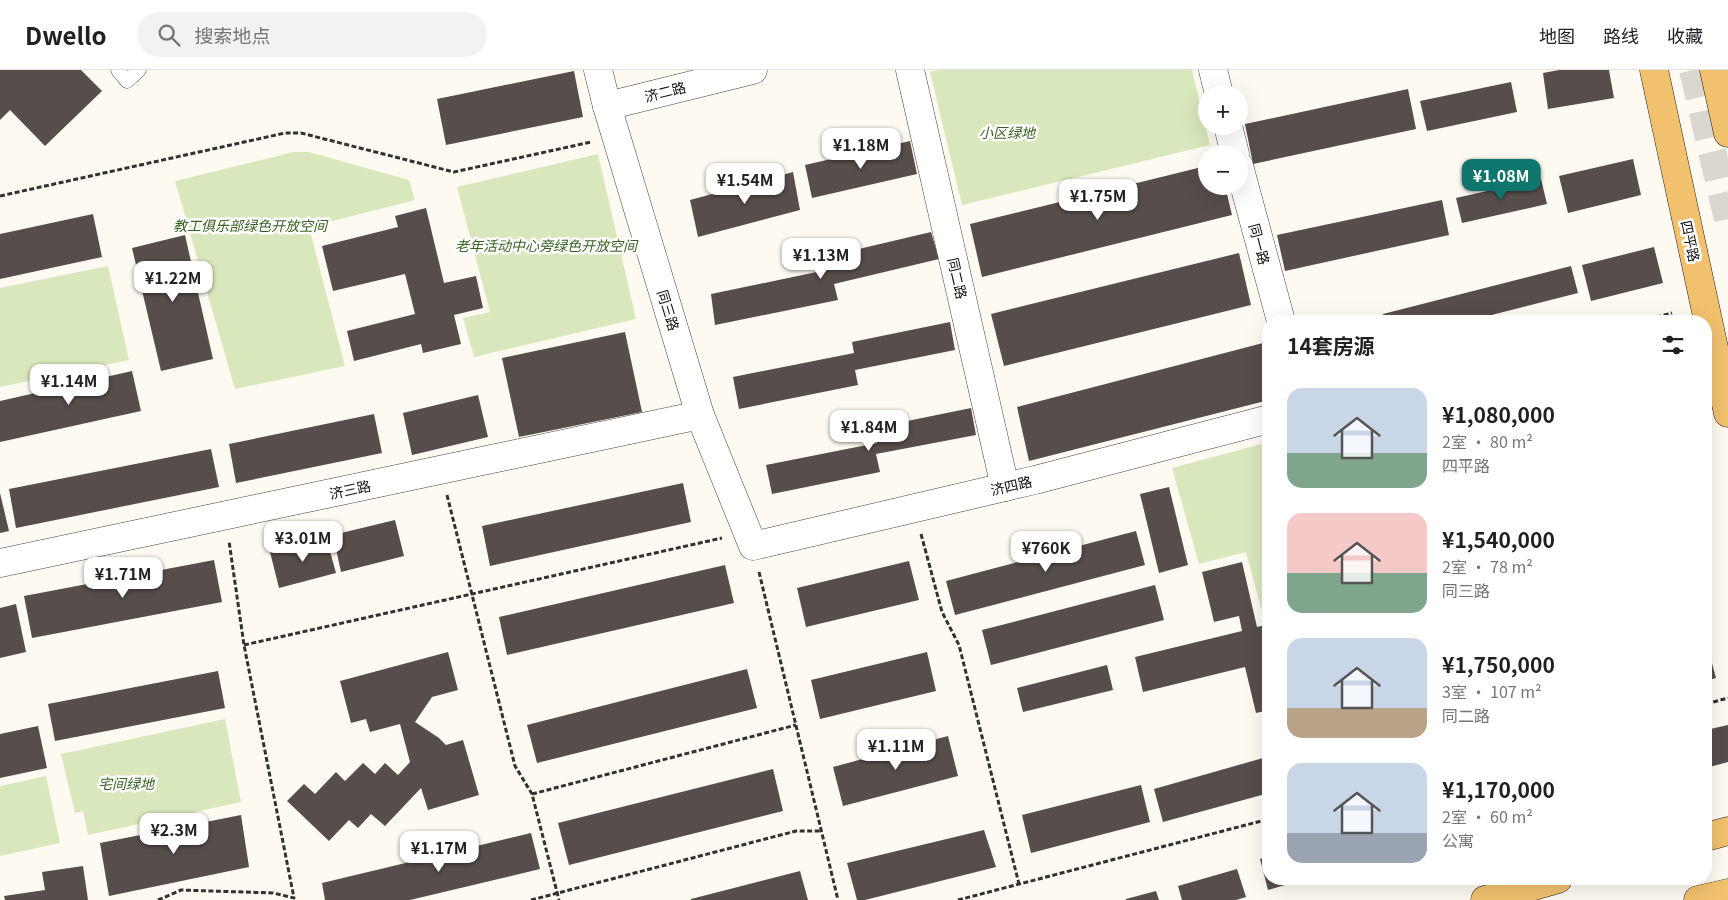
<!DOCTYPE html>
<html lang="zh">
<meta charset="utf-8">
<style>
body{margin:0;font-family:Georgia,"Noto Sans SC",serif;background:#f2f2f2;color:#202124;height:100vh;display:flex;flex-direction:column;font-size:19px;white-space:nowrap}
*{box-sizing:border-box;margin:0}
p{font-size:16px;color:#757577}
.icon{flex:none;width:28px;height:28px;fill:none;stroke:currentColor;stroke-width:2;stroke-linecap:round;stroke-linejoin:round}
.map{position:relative;flex:1;overflow:hidden}
.sheet{position:absolute;left:1262px;top:245px;width:450px;height:570px;display:flex;flex-direction:column;background:#fff;border-radius:20px;box-shadow:0 5px 20px #0002}
.sheet>*{flex:none}
.controls{position:absolute;left:1198px;top:15px;display:grid;gap:10px}
.controls a{display:grid;place-items:center;width:50px;height:50px;border-radius:50%;background:#fff;box-shadow:0 5px 20px #0002;font-size:25px}
.price{position:absolute;translate:-50% -42px;padding:0 11px;border-radius:10px;background:#fff;color:#222;font-size:16px;line-height:32px;filter:drop-shadow(0 1px 2px #0008)}
.price::after{content:'';position:absolute;left:50%;top:30px;width:15px;height:11px;margin-left:-8px;background:inherit;clip-path:polygon(0 0,100% 0,50% 100%)}
.price.on{background:#0f766e;color:#fff}
ul{padding:0;list-style:none}
li{display:flex;align-items:center;gap:15px;height:125px;padding:0 25px}
li span{display:grid;place-items:center;flex:none;width:140px;height:100px;border-radius:15px;color:#555}
li>.icon{margin-inline-start:auto}
span .icon{width:60px;height:60px;fill:#fffc;stroke-width:1}
li b{font-size:21px}
h2{display:flex;justify-content:space-between;align-items:center;height:60px;padding:0 25px;font-size:21px}
header{display:flex;align-items:center;gap:30px;box-sizing:border-box;height:70px;padding:0 25px;background:#fff;border-bottom:1px solid #e0e0e0}
header strong{font-size:24px}
nav{display:flex;gap:28px;margin-inline-start:auto;font-size:18px}
.search{width:350px;height:45px;background:#f2f2f2;display:flex;align-items:center;gap:12px;box-sizing:border-box;padding:0 18px;border-radius:28px;color:#757577;font-size:19px}
.map>svg:first-child{display:block}
</style>
<header>
<strong>Dwello</strong>
<div class="search"><svg class="icon" aria-label="search" viewBox="0 0 24 24"><circle cx="10" cy="10" r="6"/><path d="M15 15l6 6"/></svg>搜索地点</div>
<nav><a>地图</a><a>路线</a><a>收藏</a></nav>
</header>
<div class="map">
<svg width="1728" height="830" viewBox="0 0 1728 830">
<rect width="100%" height="100%" fill="#fefaf1"/>
<!-- green -->
<g fill="#d8e7bc">
<path d="M 938,0 L 1192,0 L 1210,75 L 962,135 L 930,2 Z"/>
<path d="M 294,82 L 309,82 L 409,110 L 415,130 L 309,157 L 345,296 L 235,319 L 175,111 Z"/>
<path d="M 598,84 L 636,249 L 474,287 L 463,248 L 490,242 L 457,117 Z"/>
<path d="M 108,196 L 129,290 L 0,317 L 0,218 Z"/>
<path d="M 1269,372 L 1269,548 L 1264,549 L 1246,482 L 1199,494 L 1172,398 Z"/>
<path d="M 225,649 L 241,732 L 88,765 L 83,741 L 75,743 L 61,684 Z"/>
<path d="M 46,706 L 60,773 L 0,786 L 0,716 Z"/>
</g>
<!-- building -->
<g fill="#574e4b">
<path d="M 0,0 L 81,0 L 102,21 L 45,76 L 10,40 L 0,50 Z"/>
<path d="M 1559,0 L 1609,0 L 1614,28 L 1548,39 L 1543,3 Z"/>
<path d="M 574,1 L 583,47 L 446,75 L 437,29 Z"/>
<path d="M 1511,12 L 1517,42 L 1427,61 L 1420,31 Z"/>
<path d="M 1408,19 L 1416,59 L 1253,94 L 1245,54 Z"/>
<path d="M 910,71 L 917,104 L 812,128 L 805,95 Z"/>
<path d="M 1633,89 L 1641,125 L 1568,143 L 1559,106 Z"/>
<path d="M 1206,96 L 1206,116 L 1225,116 L 1232,145 L 982,207 L 970,154 Z"/>
<path d="M 793,102 L 800,140 L 698,167 L 690,130 Z"/>
<path d="M 1541,109 L 1547,134 L 1462,153 L 1456,128 Z"/>
<path d="M 1442,130 L 1449,165 L 1285,201 L 1277,165 Z"/>
<path d="M 426,138 L 444,213 L 476,206 L 483,238 L 454,245 L 461,274 L 423,283 L 421,274 L 354,291 L 347,261 L 415,244 L 405,204 L 333,221 L 322,176 L 398,157 L 395,146 Z"/>
<path d="M 93,144 L 102,187 L 0,209 L 0,164 Z"/>
<path d="M 931,162 L 939,189 L 834,214 L 838,230 L 715,255 L 711,224 L 831,199 L 829,186 Z"/>
<path d="M 185,165 L 213,289 L 161,301 L 132,178 Z"/>
<path d="M 1654,177 L 1663,213 L 1591,231 L 1582,195 Z"/>
<path d="M 1239,183 L 1251,235 L 1004,296 L 991,244 Z"/>
<path d="M 1571,196 L 1578,223 L 1468,251 L 1385,251 L 1383,244 Z"/>
<path d="M 1373,245 L 1374,251 L 1353,251 Z"/>
<path d="M 950,252 L 955,280 L 855,300 L 858,315 L 739,339 L 733,307 L 854,283 L 852,272 Z"/>
<path d="M 625,262 L 642,342 L 519,367 L 502,288 Z"/>
<path d="M 1263,273 L 1269,295 L 1269,330 L 1029,391 L 1017,337 Z"/>
<path d="M 132,301 L 141,341 L 0,372 L 0,331 Z"/>
<path d="M 478,325 L 488,367 L 412,385 L 403,343 Z"/>
<path d="M 971,338 L 976,365 L 876,384 L 880,402 L 772,424 L 766,395 L 877,373 L 873,358 Z"/>
<path d="M 374,344 L 382,383 L 236,413 L 229,374 Z"/>
<path d="M 211,379 L 219,417 L 16,458 L 9,419 Z"/>
<path d="M 683,413 L 691,452 L 490,496 L 482,456 Z"/>
<path d="M 1169,417 L 1188,495 L 1159,503 L 1140,424 Z"/>
<path d="M 0,423 L 9,461 L 0,463 Z"/>
<path d="M 395,450 L 404,486 L 341,502 L 333,465 Z"/>
<path d="M 1136,461 L 1145,495 L 955,545 L 946,511 Z"/>
<path d="M 326,467 L 336,503 L 279,518 L 270,482 Z"/>
<path d="M 214,490 L 222,532 L 32,568 L 24,526 Z"/>
<path d="M 909,491 L 919,530 L 806,557 L 797,518 Z"/>
<path d="M 1242,492 L 1257,557 L 1269,554 L 1269,640 L 1256,643 L 1245,597 L 1143,622 L 1135,587 L 1242,561 L 1239,546 L 1214,552 L 1202,502 Z"/>
<path d="M 725,495 L 734,533 L 507,585 L 499,547 Z"/>
<path d="M 1155,515 L 1164,550 L 991,595 L 982,560 Z"/>
<path d="M 16,534 L 26,582 L 0,588 L 0,538 Z"/>
<path d="M 1706,571 L 1716,608 L 1706,611 Z"/>
<path d="M 448,582 L 458,620 L 432,627 L 415,652 L 439,668 L 446,675 L 463,670 L 479,725 L 428,740 L 421,718 L 385,756 L 371,744 L 358,758 L 349,750 L 329,771 L 287,731 L 304,714 L 315,724 L 336,702 L 345,711 L 363,693 L 375,704 L 385,693 L 398,705 L 410,692 L 400,654 L 370,662 L 366,649 L 351,653 L 340,611 Z"/>
<path d="M 927,582 L 936,621 L 820,649 L 811,610 Z"/>
<path d="M 1107,595 L 1113,620 L 1023,642 L 1017,618 Z"/>
<path d="M 747,599 L 757,638 L 537,693 L 527,655 Z"/>
<path d="M 218,601 L 225,638 L 55,671 L 48,634 Z"/>
<path d="M 1728,655 L 1728,692 L 1706,698 L 1706,660 Z"/>
<path d="M 38,656 L 47,698 L 0,708 L 0,664 Z"/>
<path d="M 948,666 L 958,706 L 843,736 L 833,697 Z"/>
<path d="M 1263,688 L 1269,710 L 1269,723 L 1163,752 L 1154,719 Z"/>
<path d="M 773,699 L 783,741 L 569,795 L 558,753 Z"/>
<path d="M 1141,715 L 1150,752 L 1031,783 L 1022,745 Z"/>
<path d="M 241,745 L 249,797 L 109,826 L 100,773 Z"/>
<path d="M 984,760 L 996,797 L 865,830 L 857,830 L 847,793 Z"/>
<path d="M 531,763 L 540,799 L 410,830 L 325,830 L 322,813 Z"/>
<path d="M 1269,786 L 1269,809 L 1305,809 L 1268,820 L 1260,789 Z"/>
<path d="M 83,796 L 88,830 L 5,830 L 4,826 L 45,820 L 42,802 Z"/>
<path d="M 1237,799 L 1246,827 L 1236,830 L 1182,830 L 1178,816 Z"/>
<path d="M 800,801 L 808,830 L 691,830 L 691,829 Z"/>
<path d="M 1156,821 L 1159,830 L 1126,830 L 1126,829 Z"/>
</g>
<g fill="none" stroke-linecap="round" stroke-linejoin="round">
<!-- primary-tunnel -->
<path stroke="#dad7cf" stroke-width="28" stroke-dasharray="28 14" stroke-linecap="butt" d="M 1693,0 L 1728,149"/>
<!-- service casing -->
<g stroke="#424242" stroke-width="15">
<path id="service" d="M 118,0 L 127,11 L 139,0"/>
</g>
<!-- minor casing -->
<g stroke="#424242" stroke-width="29">
<g id="minor">
<path d="M 598,0 L 607,36 L 700,345 L 753,476 L 1035,410 L 1269,349"/>
<path d="M 910,0 L 1005,417"/>
<path d="M 1213,0 L 1219,24"/>
<path d="M 607,36 L 753,0"/>
<path d="M 1228,56 L 1235,84"/>
<path d="M 1239,96 L 1281,251"/>
<path d="M 0,493 L 700,345"/>
</g>
</g>
<!-- primary casing -->
<g stroke="#202020" stroke-width="29">
<g id="primary">
<path d="M 1654,0 L 1728,343"/>
<path d="M 1714,0 L 1728,63"/>
<path d="M 1706,767 L 1728,761"/>
<path d="M 1485,830 L 1558,809"/>
<path d="M 1698,830 L 1728,823"/>
</g>
</g>
<!-- path -->
<g stroke="#313131" stroke-width="3" stroke-dasharray="5 2.5" stroke-linecap="butt">
<path d="M 0,126 L 285,63 L 301,63 L 454,102 L 591,72"/>
<path d="M 1642,251 L 1672,243"/>
<path d="M 447,425 L 515,696 L 532,724 L 559,830"/>
<path d="M 921,464 L 942,542 L 959,575 L 1019,814"/>
<path d="M 759,502 L 838,830"/>
<path d="M 244,575 L 722,468"/>
<path d="M 1706,634 L 1728,628"/>
<path d="M 532,724 L 796,655"/>
<path d="M 158,830 L 181,820 L 273,823 L 294,828 L 244,575 L 229,471"/>
<path d="M 531,830 L 796,761 L 822,761"/>
<path d="M 958,830 L 1269,749"/>
</g>
<!-- service -->
<use href="#service" stroke="#fff" stroke-width="14"/>
<!-- minor -->
<use href="#minor" stroke="#fff" stroke-width="28"/>
<!-- primary -->
<use href="#primary" stroke="#f1c16e" stroke-width="28"/>
</g>
<g text-anchor="middle" dominant-baseline="central" stroke-width="5" stroke-linejoin="round" paint-order="stroke">
<!-- street labels -->
<g font-size="14" fill="#0f0f0f" stroke="#fff">
<text transform="translate(665 21) rotate(-14)">济二路</text>
<text transform="translate(1691 171) rotate(78)">四平路</text>
<text transform="translate(1260 174) rotate(75)">同一路</text>
<text transform="translate(958 208) rotate(77)">同二路</text>
<text transform="translate(669 240) rotate(73)">同三路</text>
<text transform="translate(1011 415) rotate(-13)">济四路</text>
<text transform="translate(350 419) rotate(-12)">济三路</text>
</g>
<!-- park labels -->
<g font-size="14" font-style="italic" fill="#386422" stroke="#fff">
<text x="1007" y="62">小区绿地</text>
<text x="250" y="155">教工俱乐部绿色开放空间</text>
<text x="546" y="175">老年活动中心旁绿色开放空间</text>
<text x="126" y="713">宅间绿地</text>
</g>
</g>
</svg>
<div class="controls">
<a>+</a>
<a>−</a>
</div>
<b class="price" style="left:861px;top:100px">¥1.18M</b>
<b class="price on" style="left:1501px;top:131px">¥1.08M</b>
<b class="price" style="left:745px;top:135px">¥1.54M</b>
<b class="price" style="left:1098px;top:151px">¥1.75M</b>
<b class="price" style="left:821px;top:210px">¥1.13M</b>
<b class="price" style="left:173px;top:233px">¥1.22M</b>
<b class="price" style="left:69px;top:336px">¥1.14M</b>
<b class="price" style="left:869px;top:382px">¥1.84M</b>
<b class="price" style="left:303px;top:493px">¥3.01M</b>
<b class="price" style="left:1046px;top:503px">¥760K</b>
<b class="price" style="left:123px;top:529px">¥1.71M</b>
<b class="price" style="left:896px;top:701px">¥1.11M</b>
<b class="price" style="left:174px;top:785px">¥2.3M</b>
<b class="price" style="left:439px;top:803px">¥1.17M</b>
<section class="sheet">
<h2>14套房源<svg class="icon" aria-label="filters" viewBox="0 0 24 24"><path d="M4 7h16M4 17h16"/><circle cx="9" cy="7" r="2"/><circle cx="15" cy="17" r="2"/></svg></h2>
<ul>
<li><span style="background:linear-gradient(#c9d6e8 65%,#7fa58c 0)"><svg class="icon" aria-label="home" viewBox="0 0 24 24"><path d="M3 11l9-7 9 7M6 9v11h12V9"/></svg></span><div><b>¥1,080,000</b><p>2室 · 80 m²</p><p>四平路</p></div></li>
<li><span style="background:linear-gradient(#f6c9c9 60%,#7fa58c 0)"><svg class="icon" aria-label="home" viewBox="0 0 24 24"><path d="M3 11l9-7 9 7M6 9v11h12V9"/></svg></span><div><b>¥1,540,000</b><p>2室 · 78 m²</p><p>同三路</p></div></li>
<li><span style="background:linear-gradient(#c9d6e8 70%,#b9a48a 0)"><svg class="icon" aria-label="home" viewBox="0 0 24 24"><path d="M3 11l9-7 9 7M6 9v11h12V9"/></svg></span><div><b>¥1,750,000</b><p>3室 · 107 m²</p><p>同二路</p></div></li>
<li><span style="background:linear-gradient(#c9d6e8 70%,#9aa5b1 0)"><svg class="icon" aria-label="home" viewBox="0 0 24 24"><path d="M3 11l9-7 9 7M6 9v11h12V9"/></svg></span><div><b>¥1,170,000</b><p>2室 · 60 m²</p><p>公寓</p></div></li>
</ul>
</section>
</div>
